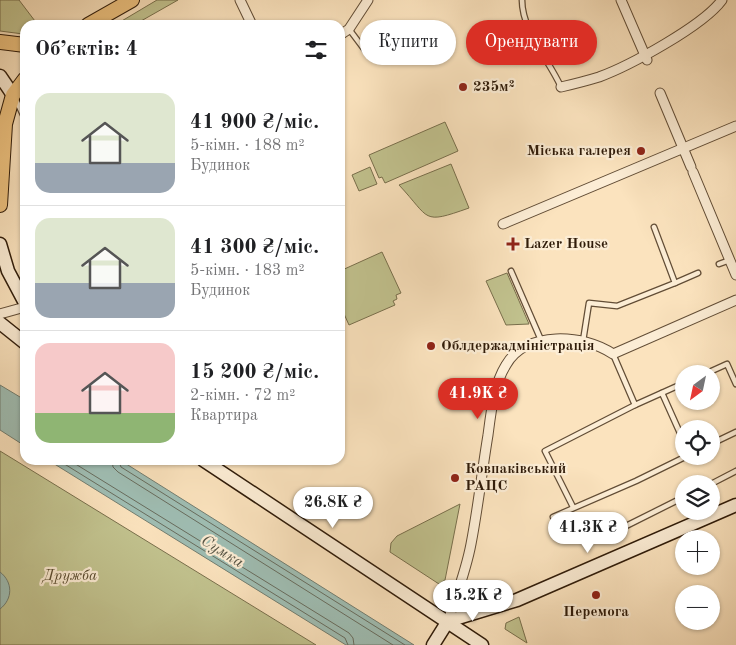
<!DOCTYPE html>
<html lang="uk">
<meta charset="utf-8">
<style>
body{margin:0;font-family:"Old Standard TT",serif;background:#f6f6f6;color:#202124;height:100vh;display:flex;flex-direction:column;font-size:19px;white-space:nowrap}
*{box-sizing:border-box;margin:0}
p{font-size:16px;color:#757577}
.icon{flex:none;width:28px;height:28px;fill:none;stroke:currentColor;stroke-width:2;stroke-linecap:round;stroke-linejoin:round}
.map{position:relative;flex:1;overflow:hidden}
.details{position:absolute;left:20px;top:20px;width:325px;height:445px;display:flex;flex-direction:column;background:#fff;border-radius:15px;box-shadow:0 1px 4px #0004}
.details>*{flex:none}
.guide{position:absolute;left:360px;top:20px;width:300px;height:45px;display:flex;gap:10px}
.needle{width:32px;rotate:213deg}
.tools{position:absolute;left:675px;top:365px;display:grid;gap:10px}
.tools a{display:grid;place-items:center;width:45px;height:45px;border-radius:50%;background:#fff;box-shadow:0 1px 4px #0004;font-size:25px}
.price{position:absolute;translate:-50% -42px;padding:0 11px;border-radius:18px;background:#fff;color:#222;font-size:16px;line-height:32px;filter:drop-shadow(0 1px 2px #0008)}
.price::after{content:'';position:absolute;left:50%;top:30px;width:15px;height:11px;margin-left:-8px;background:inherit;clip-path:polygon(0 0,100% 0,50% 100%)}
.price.selected{background:#d93025;color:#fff}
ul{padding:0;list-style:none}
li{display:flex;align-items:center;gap:15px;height:125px;padding:0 15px}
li+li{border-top:1px solid #e0e0e0}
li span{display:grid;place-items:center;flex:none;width:140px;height:100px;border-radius:15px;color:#555}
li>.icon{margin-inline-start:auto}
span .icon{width:60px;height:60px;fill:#fffc;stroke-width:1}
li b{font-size:21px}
h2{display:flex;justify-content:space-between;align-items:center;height:60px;padding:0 15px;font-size:21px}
.chip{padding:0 18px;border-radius:22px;background:#fff;box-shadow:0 1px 4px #0004;font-size:18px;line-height:45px}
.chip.selected{background:#d93025;color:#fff}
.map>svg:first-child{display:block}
</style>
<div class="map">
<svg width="736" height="645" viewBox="0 0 736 645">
<rect width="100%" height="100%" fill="#fbe3be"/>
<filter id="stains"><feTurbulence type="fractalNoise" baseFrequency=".004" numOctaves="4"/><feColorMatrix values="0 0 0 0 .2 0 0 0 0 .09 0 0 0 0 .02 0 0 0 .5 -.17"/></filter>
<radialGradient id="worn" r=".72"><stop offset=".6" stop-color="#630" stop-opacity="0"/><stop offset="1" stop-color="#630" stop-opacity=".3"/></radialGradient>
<!-- green -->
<g fill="#c2c38f" stroke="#786f4c">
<path d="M 0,0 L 19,0 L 38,25 L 25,25 L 25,34 L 23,34 L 0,31 Z"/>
<path d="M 157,0 L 178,0 L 134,25 L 115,25 Z"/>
<path d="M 445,122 L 458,151 L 385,183 L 382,177 L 379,178 L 369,155 Z"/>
<path d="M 451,164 L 469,208 C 421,225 431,219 399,185 Z"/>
<path d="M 370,167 L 377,184 L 359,191 L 352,175 Z"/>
<path d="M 382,252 L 401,293 L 396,295 L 397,299 L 393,301 L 395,305 L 349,325 L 340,305 L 340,271 Z"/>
<path d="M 507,273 L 529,324 L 506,325 L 486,281 Z"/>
<path d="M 0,451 L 316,645 L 0,645 Z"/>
<path d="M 460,504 L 445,580 L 439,584 L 390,552 L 391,543 L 397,536 Z"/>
<path d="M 519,617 L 527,643 L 505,629 L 506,623 Z"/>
</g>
<!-- water -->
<g fill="#9fbeb4" stroke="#727d70">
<path d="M 0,385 L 25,400 L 25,446 L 0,430 Z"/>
<path d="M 48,460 L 120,460 L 414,645 L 346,645 Z"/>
<path d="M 0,572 C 13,582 13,599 0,609 Z"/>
</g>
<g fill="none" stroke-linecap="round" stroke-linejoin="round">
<!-- shore -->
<g stroke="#676c5e" stroke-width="1">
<path d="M 58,460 L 345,638 L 348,645"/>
<path d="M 69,460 L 349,633 L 353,638 L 354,645"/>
<path d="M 112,460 L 113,467 L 118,472 L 393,645"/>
<path d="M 118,460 L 121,467 L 405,645"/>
</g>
<!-- lane casing -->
<g stroke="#624d36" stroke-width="7">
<g id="lane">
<path d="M 522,0 C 522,31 549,60 561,87"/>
<path d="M 349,29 L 367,53"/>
<path d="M 16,100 L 25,119"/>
<path d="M 719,264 L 730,260"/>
<path d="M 511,271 L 541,340"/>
<path d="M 675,283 L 698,273"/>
<path d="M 583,341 L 589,303 L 617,306 L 675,283 L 654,227"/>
<path d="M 613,354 L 635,405 L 684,383"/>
<path d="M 705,374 L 727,364 L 736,384"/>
<path d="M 662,393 L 684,442"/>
<path d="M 711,444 L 736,432"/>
<path d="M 711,484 L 736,471"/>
<path d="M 573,507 L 545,451 L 635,405"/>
<path d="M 553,517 L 636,481 L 687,456"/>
<path d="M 618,530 L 684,497"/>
</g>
</g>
<!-- street casing -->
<g stroke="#624d36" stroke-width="11">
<g id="street">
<path d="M 240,0 L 252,25"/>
<path d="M 621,0 L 647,60"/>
<path d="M 340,35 L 349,29 L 368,0"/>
<path d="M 561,87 C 574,84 586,81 599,77 C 629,66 703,26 722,0"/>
<path d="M 660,93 L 691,167"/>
<path d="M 693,172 L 736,275"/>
<path d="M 503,224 L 736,126"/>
<path d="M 0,314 L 25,307"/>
<path d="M 448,621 C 456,596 466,571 471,544 C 478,508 482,471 488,435 C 491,412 494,384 506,365 C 526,330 584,334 613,354 L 736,300"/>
</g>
</g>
<!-- secondary casing -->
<g stroke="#2f1b09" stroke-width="15">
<g id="secondary">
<path d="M 0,76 L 13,95"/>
<path d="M 0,244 L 8,271 L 25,303"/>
<path d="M 0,323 L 25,343"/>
<path d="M 203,460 L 482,645"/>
<path d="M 448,621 L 517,600 L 736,505"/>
<path d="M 433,645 L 448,621"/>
</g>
</g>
<!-- primary casing -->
<g stroke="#2f1b09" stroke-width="16">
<g id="primary">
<path d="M 88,25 L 132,0"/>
<path d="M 0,42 L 25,45"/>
<path d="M 0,205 L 5,124 L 13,95 L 25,79"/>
</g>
</g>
<!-- lane -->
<use href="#lane" stroke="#fcedd5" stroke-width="4.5"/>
<!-- street -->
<use href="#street" stroke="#fcedd5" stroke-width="9"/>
<!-- secondary -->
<use href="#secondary" stroke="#fcedd5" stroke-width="12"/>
<!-- primary -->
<use href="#primary" stroke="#eec27f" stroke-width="14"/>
</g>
<!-- markers -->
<g fill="#8f2418" stroke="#fcedd5" stroke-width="2">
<circle cx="463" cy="87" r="5"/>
<circle cx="641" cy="151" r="5"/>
<path d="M510.5 236.5h5v5h5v5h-5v5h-5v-5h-5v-5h5z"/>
<circle cx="431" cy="346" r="5"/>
<circle cx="455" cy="478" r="5"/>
<circle cx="596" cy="595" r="5"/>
</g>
<g text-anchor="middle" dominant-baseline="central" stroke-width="4.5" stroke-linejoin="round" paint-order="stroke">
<!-- poi labels -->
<g font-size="15" font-weight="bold" fill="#2f1b09" stroke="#fcedd5" text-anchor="start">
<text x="473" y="87">235м²</text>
<text x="631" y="151" text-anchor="end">Міська галерея</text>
<text x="524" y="244">Lazer House</text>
<text x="441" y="346">Облдержадміністрація</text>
<text x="465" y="469">Ковпаківський<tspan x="465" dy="17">РАЦС</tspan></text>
<text x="596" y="612" text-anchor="middle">Перемога</text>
</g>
<!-- park labels -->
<g font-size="15" font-style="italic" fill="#5b4d31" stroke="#fcedd5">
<text x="70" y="576">Дружба</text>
</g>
<!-- water labels -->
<g font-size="16" font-style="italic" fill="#565445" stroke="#fcedd5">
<text transform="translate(222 552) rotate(32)">Сумка</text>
</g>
</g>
<rect width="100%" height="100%" filter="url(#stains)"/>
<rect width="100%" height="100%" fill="url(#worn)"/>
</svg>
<div class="tools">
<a><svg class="needle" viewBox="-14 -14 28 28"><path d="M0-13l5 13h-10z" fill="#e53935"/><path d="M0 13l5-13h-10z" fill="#757577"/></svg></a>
<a><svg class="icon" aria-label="locate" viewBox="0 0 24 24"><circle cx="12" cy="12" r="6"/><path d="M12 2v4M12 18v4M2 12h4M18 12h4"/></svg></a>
<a><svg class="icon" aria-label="layers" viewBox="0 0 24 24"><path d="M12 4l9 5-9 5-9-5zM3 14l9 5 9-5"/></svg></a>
<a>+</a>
<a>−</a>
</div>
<b class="price selected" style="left:478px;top:420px">41.9K ₴</b>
<b class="price" style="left:333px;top:529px">26.8K ₴</b>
<b class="price" style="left:588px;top:554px">41.3K ₴</b>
<b class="price" style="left:473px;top:622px">15.2K ₴</b>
<div class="guide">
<a class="chip">Купити</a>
<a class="chip selected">Орендувати</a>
</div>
<section class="details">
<h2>Об’єктів: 4<svg class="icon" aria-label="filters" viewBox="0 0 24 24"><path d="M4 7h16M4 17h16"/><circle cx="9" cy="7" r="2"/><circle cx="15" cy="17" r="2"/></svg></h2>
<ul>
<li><span style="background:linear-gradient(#dfe7d0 70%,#9aa5b1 0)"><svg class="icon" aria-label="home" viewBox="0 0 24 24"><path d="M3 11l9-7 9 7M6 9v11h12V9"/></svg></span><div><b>41 900 ₴/міс.</b><p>5-кімн. · 188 m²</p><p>Будинок</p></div></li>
<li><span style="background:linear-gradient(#dfe7d0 65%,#9aa5b1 0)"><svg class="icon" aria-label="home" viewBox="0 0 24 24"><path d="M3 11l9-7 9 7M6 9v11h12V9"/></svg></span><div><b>41 300 ₴/міс.</b><p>5-кімн. · 183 m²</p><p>Будинок</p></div></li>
<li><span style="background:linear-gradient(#f6c9c9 70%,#8fb573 0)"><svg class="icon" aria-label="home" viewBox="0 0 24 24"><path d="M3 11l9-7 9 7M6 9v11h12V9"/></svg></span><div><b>15 200 ₴/міс.</b><p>2-кімн. · 72 m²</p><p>Квартира</p></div></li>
</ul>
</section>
</div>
